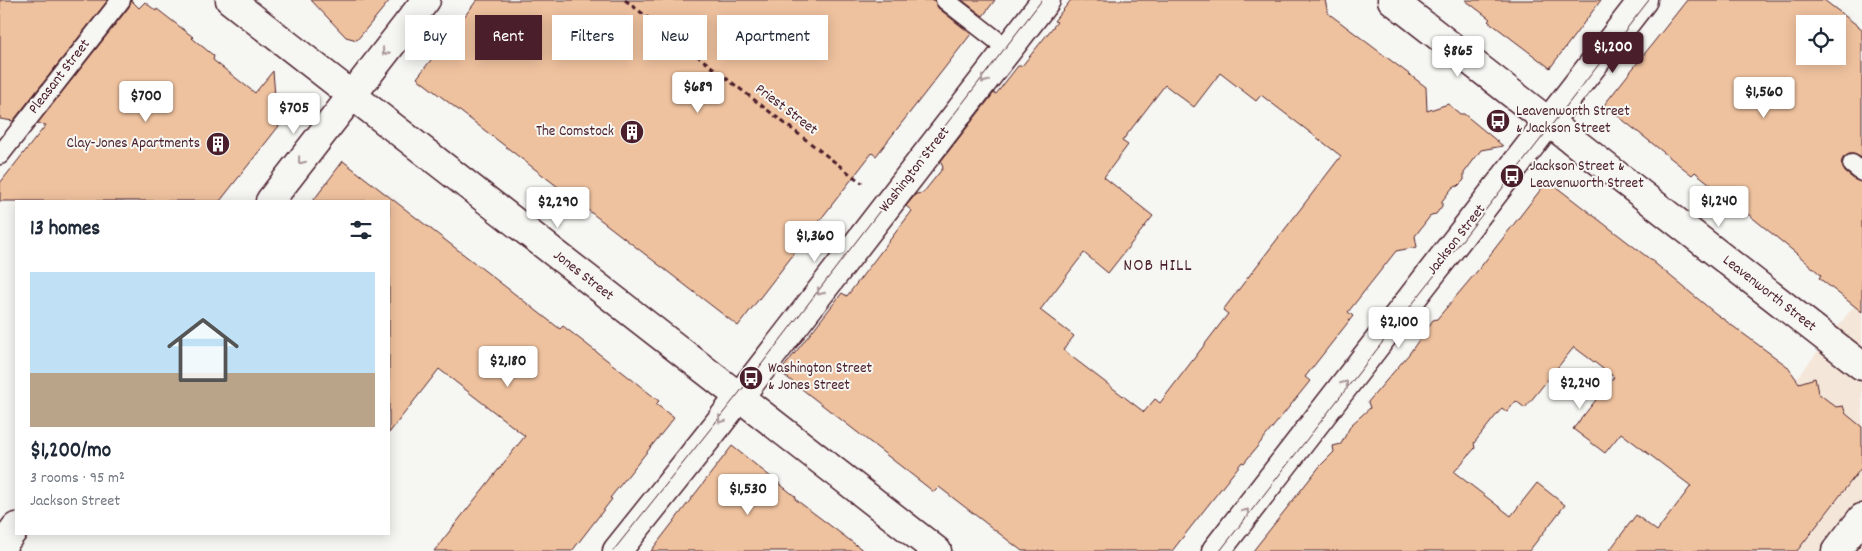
<!DOCTYPE html>
<meta charset="utf-8">
<style>
body{margin:0;font-family:Dekko,sans-serif;background:#f6f6f7;color:#1f2937;height:100vh;display:flex;flex-direction:column;font-size:19px;white-space:nowrap}
*{box-sizing:border-box;margin:0}
p{font-size:16px;color:#747a83}
.icon{flex:none;width:28px;height:28px;fill:none;stroke:currentColor;stroke-width:2;stroke-linecap:round;stroke-linejoin:round}
.map{position:relative;flex:1;overflow:hidden}
.drawer{position:absolute;left:15px;top:200px;width:375px;height:335px;display:flex;flex-direction:column;background:#fff;border-radius:0px;box-shadow:0 2px 12px #0003}
.drawer>*{flex:none}
.banner{position:absolute;left:405px;top:15px;width:475px;height:45px;display:flex;gap:10px}
.tools{position:absolute;left:1796px;top:15px;display:grid;gap:10px}
.tools a{display:grid;place-items:center;width:50px;height:50px;border-radius:0px;background:#fff;box-shadow:0 2px 12px #0003;font-size:25px}
.price{position:absolute;translate:-50% -42px;padding:0 11px;border-radius:5px;background:#fff;color:#222;font-size:16px;line-height:32px;filter:drop-shadow(0 1px 2px #0008)}
.price::after{content:'';position:absolute;left:50%;top:30px;width:15px;height:11px;margin-left:-8px;background:inherit;clip-path:polygon(0 0,100% 0,50% 100%)}
.price.on{background:#4a1f2b;color:#fff}
ul{padding:0;list-style:none}
li{display:grid;align-content:center;gap:10px;height:265px;padding:0 15px}
li+li{border-top:1px solid #e0e1e3}
li span{display:grid;place-items:center;height:155px;border-radius:0px;color:#555}
li>.icon{margin-inline-start:auto}
span .icon{width:90px;height:90px;fill:#fffc;stroke-width:1}
li b{font-size:21px}
h2{display:flex;justify-content:space-between;align-items:center;height:60px;padding:0 15px;font-size:21px}
.chip{padding:0 18px;border-radius:0px;background:#fff;box-shadow:0 2px 12px #0003;font-size:18px;line-height:45px}
.chip.on{background:#4a1f2b;color:#fff}
.map>svg:first-child{display:block}
</style>
<div class="map">
<svg width="1862" height="551" viewBox="0 0 1862 551">
<rect width="100%" height="100%" fill="#f6f6f2"/>
<filter id="ink" filterUnits="userSpaceOnUse"><feTurbulence type="fractalNoise" baseFrequency=".02" numOctaves="2"/><feDisplacementMap in="SourceGraphic" scale="10" xChannelSelector="R" yChannelSelector="G"/><feConvolveMatrix kernelMatrix="1 2 1 2 8 2 1 2 1" color-interpolation-filters="sRGB"/></filter>
<g filter="url(#ink)">
<!-- built -->
<path fill="#f4e6d9" d="M 1862,296 L 1862,551 L 1660,551 Z"/>
<!-- building -->
<g fill="#efc29f" stroke="#4a1f2b" fill-rule="evenodd">
<path d="M 0,0 L 108,0 L 13,121 L 0,119 Z"/>
<path d="M 131,0 L 139,8 L 145,2 L 156,11 L 157,9 L 193,37 L 192,38 L 214,56 L 213,60 L 255,93 L 273,71 L 276,109 L 286,117 L 220,201 L 0,201 L 0,183 L 46,125 L 37,124 L 129,7 Z"/>
<path d="M 311,0 L 390,0 L 357,40 L 346,37 Z"/>
<path d="M 477,0 L 935,0 L 938,8 L 971,34 L 876,156 L 872,153 L 738,326 L 417,78 Z"/>
<path d="M 962,0 L 995,0 L 983,16 Z"/>
<path d="M 1071,0 L 1325,0 L 1328,13 L 1426,87 L 1427,111 L 1448,104 L 1460,114 L 1464,114 L 1503,146 L 1481,150 L 1464,173 L 1464,180 L 1458,186 L 1453,187 L 1442,201 L 1442,206 L 1436,214 L 1431,215 L 1415,236 L 1417,247 L 1396,251 L 1348,312 L 1353,316 L 1305,377 L 1310,381 L 1244,463 L 1242,462 L 1172,551 L 1022,551 L 939,487 L 934,492 L 780,372 L 842,293 L 847,296 L 912,211 L 906,206 L 916,194 L 923,193 L 943,168 L 941,161 L 994,93 L 996,94 L 1018,66 L 1022,66 L 1057,22 L 1054,21 ZM 1220,73 L 1256,101 L 1261,95 L 1341,156 L 1223,310 L 1228,314 L 1160,403 L 1155,399 L 1144,412 L 1063,350 L 1074,336 L 1040,310 L 1084,253 L 1108,273 L 1153,216 L 1104,177 L 1128,145 L 1122,141 L 1165,85 L 1194,107 Z"/>
<path d="M 1465,0 L 1601,0 L 1550,68 L 1488,21 L 1490,19 Z"/>
<path d="M 1687,0 L 1824,0 L 1862,29 L 1862,158 L 1854,154 L 1849,154 L 1843,158 L 1841,163 L 1845,172 L 1855,180 L 1862,182 L 1862,312 L 1819,278 L 1821,275 L 1797,254 L 1738,206 L 1695,172 L 1692,175 L 1604,105 ZM 1805,24 L 1838,24 L 1838,56 L 1805,56 Z"/>
<path d="M 343,161 L 560,329 L 563,326 L 625,374 L 659,401 L 656,404 L 674,418 L 610,498 L 612,499 L 572,551 L 434,551 L 525,436 L 439,369 L 389,433 L 389,201 L 313,201 Z"/>
<path d="M 1551,183 L 1651,260 L 1715,313 L 1787,366 L 1799,383 L 1815,378 L 1818,393 L 1836,407 L 1843,406 L 1846,414 L 1862,427 L 1862,467 L 1797,551 L 1609,551 L 1636,515 L 1657,531 L 1691,486 L 1621,433 L 1605,453 L 1573,429 L 1614,377 L 1574,347 L 1525,408 L 1516,401 L 1507,412 L 1502,408 L 1474,443 L 1475,448 L 1454,472 L 1511,516 L 1537,483 L 1565,505 L 1529,551 L 1253,551 L 1320,466 L 1334,452 L 1333,446 L 1341,444 L 1351,425 L 1370,408 L 1368,402 L 1409,354 L 1433,320 L 1437,319 L 1479,269 L 1545,184 L 1548,186 Z"/>
<path d="M 732,446 L 796,497 L 795,499 L 864,551 L 651,551 Z"/>
</g>
<g fill="none" stroke-linecap="round" stroke-linejoin="round">
<!-- service casing -->
<g stroke="#4a1f2b" stroke-width="21">
<g id="service">
<path d="M 945,0 L 1008,49"/>
<path d="M 0,155 L 121,0"/>
<path d="M 1852,164 L 1862,172"/>
</g>
</g>
<!-- minor casing -->
<g stroke="#4a1f2b" stroke-width="31">
<g id="minor">
<path d="M 230,0 L 937,551"/>
<path d="M 1392,0 L 1862,366"/>
<path d="M 617,551 L 716,427 L 1046,0"/>
<path d="M 1216,551 L 1643,0"/>
<path d="M 1836,551 L 1862,518"/>
</g>
</g>
<!-- tertiary casing -->
<g stroke="#4a1f2b" stroke-width="31">
<g id="tertiary">
<path d="M 270,201 L 426,0"/>
<path d="M 0,548 L 16,527"/>
</g>
</g>
<!-- path -->
<path stroke="#4a1f2b" stroke-width="3" stroke-dasharray="5 4" stroke-linecap="butt" d="M 625,0 L 862,183"/>
<!-- service -->
<use href="#service" stroke="#f6f6f2" stroke-width="18"/>
<!-- minor -->
<use href="#minor" stroke="#f6f6f2" stroke-width="28"/>
<!-- tertiary -->
<use href="#tertiary" stroke="#f6f6f2" stroke-width="28"/>
<!-- tram -->
<g stroke="#4a1f2b" stroke-width="1">
<path d="M 613,551 L 751,378 L 1042,0"/>
<path d="M 1220,551 L 1649,0"/>
</g>
</g>
<!-- one-way arrows -->
<defs><path id="oneway-chevron" d="M-2-3.5L2.5 0L-2 3.5" fill="none" stroke-width="1.6" stroke-linecap="round" stroke-linejoin="round" transform="scale(1.25)"/></defs>
<g stroke="#a99598">
<use href="#oneway-chevron" transform="translate(385 52) rotate(128)"/>
<use href="#oneway-chevron" transform="translate(984 80) rotate(128)"/>
<use href="#oneway-chevron" transform="translate(301 161) rotate(128)"/>
<use href="#oneway-chevron" transform="translate(820 292) rotate(128)"/>
<use href="#oneway-chevron" transform="translate(1345 384) rotate(-52)"/>
<use href="#oneway-chevron" transform="translate(721 420) rotate(128)"/>
<use href="#oneway-chevron" transform="translate(1246 512) rotate(-52)"/>
</g>
</g>
<!-- icons -->
<defs>
<g id="bus-disc" transform="scale(1.25)"><circle r="9.5" fill="#4a1f2b" stroke="#f6f6f2"/><path d="M-5-6H5V4H4V6H2V4H-2V6H-4V4H-5ZM-3.5-4V0h7V-4ZM-3.5 1.2v1.5H-2V1.2ZM2 1.2v1.5H3.5V1.2Z" fill="#fff"/></g>
<g id="building-disc" transform="scale(1.25)"><circle r="9.5" fill="#4a1f2b" stroke="#f6f6f2"/><path d="M-4-6H4V6H1V3H-1V6H-4ZM-2.5-4.3h1.7v1.8h-1.7ZM.8-4.3h1.7v1.8H.8ZM-2.5-1h1.7V.8h-1.7ZM.8-1h1.7V.8H.8Z" fill="#fff"/></g>
</defs>
<g fill-rule="evenodd">
<use href="#bus-disc" x="1498" y="121"/>
<use href="#building-disc" x="632" y="132"/>
<use href="#building-disc" x="218" y="144"/>
<use href="#bus-disc" x="1512" y="176"/>
<use href="#bus-disc" x="751" y="378"/>
</g>
<g text-anchor="middle" dominant-baseline="central" stroke-width="4" stroke-linejoin="round" paint-order="stroke">
<!-- street labels -->
<g font-size="15" fill="#4a1f2b" stroke="#f6f6f2">
<text transform="translate(60 77) rotate(-52)">Pleasant Street</text>
<text transform="translate(786 110) rotate(37)">Priest Street</text>
<text transform="translate(915 170) rotate(-52)">Washington Street</text>
<text transform="translate(1457 240) rotate(-52)">Jackson Street</text>
<text transform="translate(583 276) rotate(38)">Jones Street</text>
<text transform="translate(1769 294) rotate(38)">Leavenworth Street</text>
</g>
<!-- poi labels -->
<g font-size="15" fill="#4a1f2b" stroke="#f6f6f2" text-anchor="start">
<text x="1516" y="112">Leavenworth Street<tspan x="1516" dy="17">&amp; Jackson Street</tspan></text>
<text x="614" y="132" text-anchor="end">The Comstock</text>
<text x="200" y="144" text-anchor="end">Clay-Jones Apartments</text>
<text x="1530" y="167">Jackson Street &amp;<tspan x="1530" dy="17">Leavenworth Street</tspan></text>
<text x="768" y="369">Washington Street<tspan x="768" dy="17">&amp; Jones Street</tspan></text>
</g>
<!-- quarter labels -->
<g font-size="18" letter-spacing="1" fill="#4a1f2b" stroke="#f6f6f2">
<text x="1158" y="266">NOB HILL</text>
</g>
</g>
</svg>
<div class="tools">
<a><svg class="icon" aria-label="locate" viewBox="0 0 24 24"><circle cx="12" cy="12" r="6"/><path d="M12 2v4M12 18v4M2 12h4M18 12h4"/></svg></a>
</div>
<b class="price on" style="left:1613px;top:74px">$1,200</b>
<b class="price" style="left:1458px;top:78px">$865</b>
<b class="price" style="left:698px;top:114px">$689</b>
<b class="price" style="left:1764px;top:119px">$1,560</b>
<b class="price" style="left:146px;top:123px">$700</b>
<b class="price" style="left:294px;top:135px">$705</b>
<b class="price" style="left:1719px;top:228px">$1,240</b>
<b class="price" style="left:558px;top:229px">$2,290</b>
<b class="price" style="left:815px;top:263px">$1,360</b>
<b class="price" style="left:1399px;top:349px">$2,100</b>
<b class="price" style="left:508px;top:388px">$2,180</b>
<b class="price" style="left:1580px;top:410px">$2,240</b>
<b class="price" style="left:748px;top:516px">$1,530</b>
<div class="banner">
<a class="chip">Buy</a>
<a class="chip on">Rent</a>
<a class="chip">Filters</a>
<a class="chip">New</a>
<a class="chip">Apartment</a>
</div>
<section class="drawer">
<h2>13 homes<svg class="icon" aria-label="filters" viewBox="0 0 24 24"><path d="M4 7h16M4 17h16"/><circle cx="9" cy="7" r="2"/><circle cx="15" cy="17" r="2"/></svg></h2>
<ul>
<li><span style="background:linear-gradient(#bfe0f5 65%,#b9a48a 0)"><svg class="icon" aria-label="home" viewBox="0 0 24 24"><path d="M3 11l9-7 9 7M6 9v11h12V9"/></svg></span><div><b>$1,200/mo</b><p>3 rooms · 95 m²</p><p>Jackson Street</p></div></li>
</ul>
</section>
</div>
